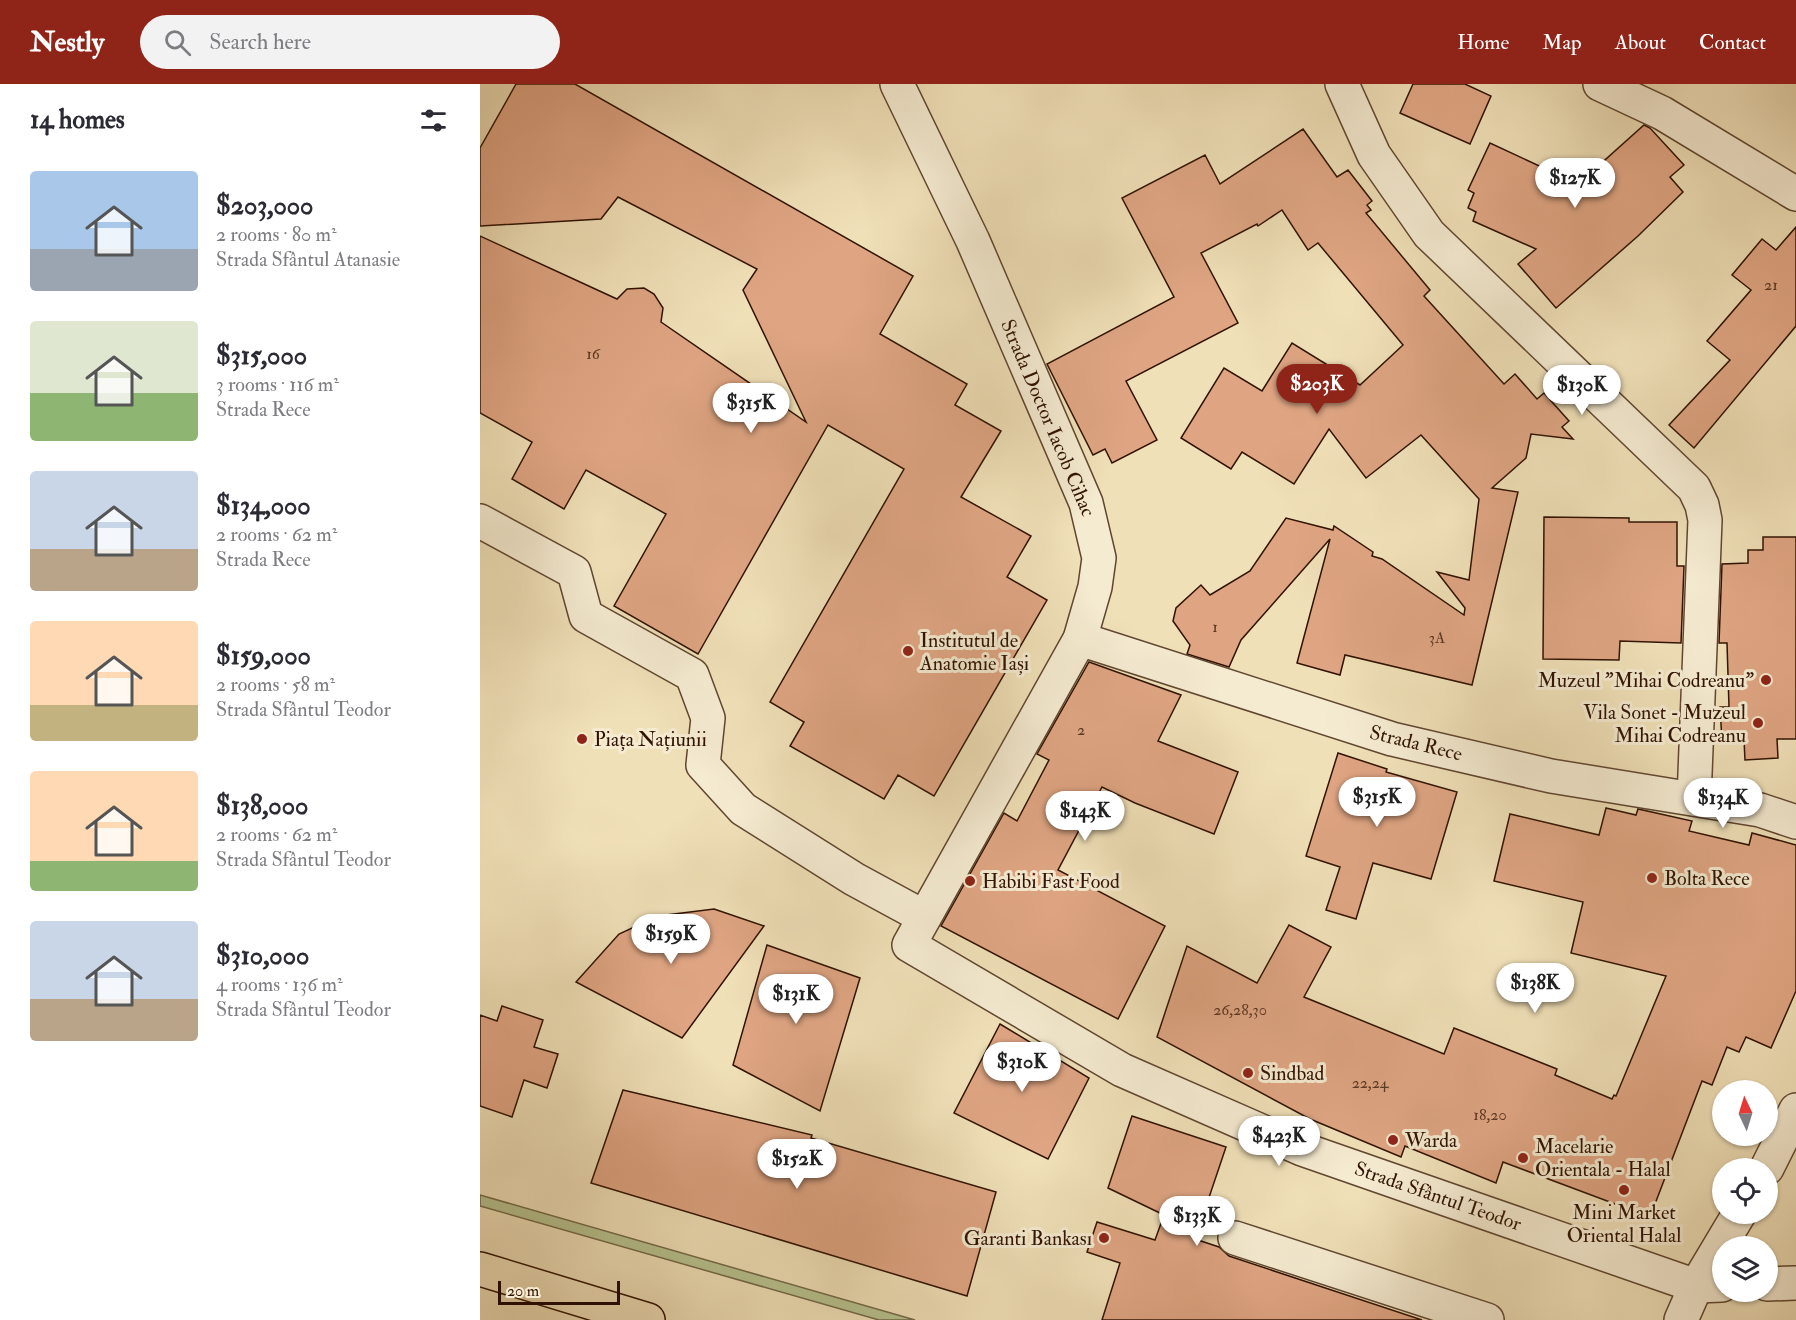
<!DOCTYPE html>
<meta charset="utf-8">
<style>
body{margin:0;font-family:"IM FELL Double Pica",serif;background:#f2f2f3;color:#2b2b33;height:100vh;display:flex;flex-direction:column;font-size:22px;white-space:nowrap}
*{box-sizing:border-box;margin:0}
p{font-size:20px;color:#7c7c81}
.icon{flex:none;width:33px;height:33px;fill:none;stroke:currentColor;stroke-width:2;stroke-linecap:round;stroke-linejoin:round}
.map{position:relative;flex:1;overflow:hidden}
.drawer{display:flex;flex-direction:column;background:#fff;width:480px}
.drawer>*{flex:none}
.needle{width:39px;rotate:356deg}
.fabs{position:absolute;left:1232px;top:996px;display:grid;gap:12px}
.fabs a{display:grid;place-items:center;width:66px;height:66px;border-radius:50%;background:#fff;box-shadow:0 2px 4px #0004;font-size:30px}
.scale{position:absolute;left:18px;bottom:15px;width:122px;box-sizing:border-box;padding-left:6px;border:3px solid #301202;border-top:0;font-size:16px;line-height:21px;white-space:nowrap;color:#301202;-webkit-text-stroke:4px #f5ebd1;paint-order:stroke}
.price{position:absolute;translate:-50% -51px;padding:0 14px;border-radius:21px;background:#fff;color:#222;font-size:20px;line-height:39px;filter:drop-shadow(0 2px 3px #0008)}
.price::after{content:'';position:absolute;left:50%;top:36px;width:18px;height:14px;margin-left:-9px;background:inherit;clip-path:polygon(0 0,100% 0,50% 100%)}
.price.current{background:#8f2418;color:#fff}
ul{padding:0;list-style:none}
li{display:flex;align-items:center;gap:18px;height:150px;padding:0 30px}
li span{display:grid;place-items:center;flex:none;width:168px;height:120px;border-radius:6px;color:#555}
li>.icon{margin-inline-start:auto}
span .icon{width:72px;height:72px;fill:#fffc;stroke-width:1}
li b{font-size:26px}
h2{display:flex;justify-content:space-between;align-items:center;height:72px;padding:0 30px;font-size:26px}
header{display:flex;align-items:center;gap:36px;box-sizing:border-box;height:84px;padding:0 30px;background:#8f2418;color:#fff}
header strong{font-size:28px}
nav{display:flex;gap:33px;margin-inline-start:auto;font-size:21px}
.search{width:420px;height:54px;background:#f2f2f3;display:flex;align-items:center;gap:15px;box-sizing:border-box;padding:0 21px;border-radius:33px;color:#7c7c81;font-size:22px}
main{display:flex;flex:1;min-height:0}
.map>svg:first-child{display:block}
</style>
<header>
<strong>Nestly</strong>
<div class="search"><svg class="icon" aria-label="search" viewBox="0 0 24 24"><circle cx="10" cy="10" r="6"/><path d="M15 15l6 6"/></svg>Search here</div>
<nav><a>Home</a><a>Map</a><a>About</a><a>Contact</a></nav>
</header>
<main>
<section class="drawer">
<h2>14 homes<svg class="icon" aria-label="filters" viewBox="0 0 24 24"><path d="M4 7h16M4 17h16"/><circle cx="9" cy="7" r="2"/><circle cx="15" cy="17" r="2"/></svg></h2>
<ul>
<li><span style="background:linear-gradient(#a9c7e8 65%,#9aa5b1 0)"><svg class="icon" aria-label="home" viewBox="0 0 24 24"><path d="M3 11l9-7 9 7M6 9v11h12V9"/></svg></span><div><b>$203,000</b><p>2 rooms · 80 m²</p><p>Strada Sfântul Atanasie</p></div></li>
<li><span style="background:linear-gradient(#dfe7d0 60%,#8fb573 0)"><svg class="icon" aria-label="home" viewBox="0 0 24 24"><path d="M3 11l9-7 9 7M6 9v11h12V9"/></svg></span><div><b>$315,000</b><p>3 rooms · 116 m²</p><p>Strada Rece</p></div></li>
<li><span style="background:linear-gradient(#c9d6e8 65%,#b9a48a 0)"><svg class="icon" aria-label="home" viewBox="0 0 24 24"><path d="M3 11l9-7 9 7M6 9v11h12V9"/></svg></span><div><b>$134,000</b><p>2 rooms · 62 m²</p><p>Strada Rece</p></div></li>
<li><span style="background:linear-gradient(#ffd9b3 70%,#c2b280 0)"><svg class="icon" aria-label="home" viewBox="0 0 24 24"><path d="M3 11l9-7 9 7M6 9v11h12V9"/></svg></span><div><b>$159,000</b><p>2 rooms · 58 m²</p><p>Strada Sfântul Teodor</p></div></li>
<li><span style="background:linear-gradient(#ffd9b3 75%,#8fb573 0)"><svg class="icon" aria-label="home" viewBox="0 0 24 24"><path d="M3 11l9-7 9 7M6 9v11h12V9"/></svg></span><div><b>$138,000</b><p>2 rooms · 62 m²</p><p>Strada Sfântul Teodor</p></div></li>
<li><span style="background:linear-gradient(#c9d6e8 65%,#b9a48a 0)"><svg class="icon" aria-label="home" viewBox="0 0 24 24"><path d="M3 11l9-7 9 7M6 9v11h12V9"/></svg></span><div><b>$310,000</b><p>4 rooms · 136 m²</p><p>Strada Sfântul Teodor</p></div></li>
</ul>
</section>
<div class="map">
<svg width="1316" height="1236" viewBox="0 0 1316 1236">
<rect width="100%" height="100%" fill="#f0e0b8"/>
<filter id="stains"><feTurbulence type="fractalNoise" baseFrequency=".00333" numOctaves="4"/><feColorMatrix values="0 0 0 0 .2 0 0 0 0 .09 0 0 0 0 .02 0 0 0 .5 -.17"/></filter>
<radialGradient id="worn" r=".72"><stop offset=".6" stop-color="#630" stop-opacity="0"/><stop offset="1" stop-color="#630" stop-opacity=".3"/></radialGradient>
<!-- green -->
<path fill="#b7c390" stroke="#746a49" stroke-width="1.5" d="M 0,1111 L 435,1236 L 399,1236 L 0,1122 Z"/>
<!-- building -->
<g fill="#dfa583" stroke="#301202" stroke-width="1.5">
<path d="M 36,0 L 95,0 L 433,192 L 400,250 L 487,300 L 475,321 L 521,347 L 481,413 L 551,452 L 527,493 L 567,516 L 454,712 L 418,691 L 404,715 L 310,662 L 324,638 L 290,618 L 424,385 L 348,341 L 218,570 L 134,522 L 186,430 L 106,386 L 84,425 L 32,395 L 52,358 L 0,329 L 0,152 L 137,215 L 147,205 L 164,204 L 174,210 L 183,224 L 181,238 L 326,338 L 263,206 L 277,185 L 138,113 L 121,135 L 0,142 L 0,64 Z"/>
<path d="M 933,0 L 985,0 L 1011,12 L 990,60 L 920,29 Z"/>
<path d="M 1164,41 L 1170,44 L 1204,81 L 1190,93 L 1203,108 L 1158,152 L 1076,224 L 1038,180 L 1056,165 L 993,137 L 996,128 L 988,124 L 994,109 L 988,106 L 1010,59 L 1098,100 Z"/>
<path d="M 823,45 L 857,93 L 868,86 L 892,117 L 887,121 L 891,126 L 886,129 L 950,206 L 944,212 L 1024,300 L 1035,290 L 1057,315 L 1064,309 L 1089,337 L 1082,343 L 1093,355 L 1051,350 L 1046,374 L 1012,404 L 1038,408 L 992,601 L 865,571 L 860,591 L 817,579 L 850,455 L 761,556 L 749,583 L 707,570 L 710,561 L 693,537 L 696,524 L 721,501 L 730,511 L 770,487 L 806,434 L 853,446 L 854,442 L 893,468 L 892,472 L 902,475 L 984,531 L 985,524 L 957,488 L 989,496 L 999,415 L 941,351 L 886,394 L 849,345 L 814,400 L 762,368 L 751,385 L 701,354 L 744,284 L 782,307 L 812,259 L 880,301 L 923,261 L 838,159 L 828,166 L 802,126 L 778,142 L 777,140 L 721,169 L 758,239 L 646,297 L 677,356 L 632,379 L 625,365 L 613,371 L 567,280 L 694,213 L 642,114 L 725,71 L 740,100 Z"/>
<path d="M 1316,143 L 1316,242 L 1214,364 L 1189,341 L 1250,276 L 1227,257 L 1271,206 L 1252,191 L 1282,155 L 1296,166 Z"/>
<path d="M 1064,433 L 1149,434 L 1149,438 L 1197,438 L 1197,482 L 1204,482 L 1201,559 L 1140,557 L 1139,576 L 1063,575 Z"/>
<path d="M 1283,453 L 1316,453 L 1316,655 L 1297,655 L 1298,674 L 1265,676 L 1264,656 L 1242,657 L 1240,623 L 1249,623 L 1247,559 L 1239,559 L 1242,480 L 1268,479 L 1268,466 L 1283,466 Z"/>
<path d="M 609,578 L 701,611 L 678,657 L 758,688 L 734,750 L 655,719 L 622,703 L 578,786 L 685,842 L 638,935 L 461,842 L 524,729 L 537,737 L 569,676 L 557,670 Z"/>
<path d="M 858,669 L 907,685 L 906,688 L 977,708 L 951,795 L 893,779 L 876,835 L 846,826 L 860,783 L 826,772 Z"/>
<path d="M 1126,724 L 1156,731 L 1158,725 L 1212,737 L 1209,747 L 1269,761 L 1272,749 L 1316,761 L 1316,907 L 1291,964 L 1266,953 L 1259,968 L 1247,963 L 1232,1001 L 1222,997 L 1170,1133 L 1023,1078 L 1016,1099 L 925,1062 L 921,1073 L 830,1035 L 677,953 L 707,862 L 777,899 L 809,841 L 851,863 L 824,913 L 964,970 L 974,944 L 1077,985 L 1075,991 L 1132,1015 L 1134,1011 L 1136,1012 L 1186,892 L 1091,869 L 1103,818 L 1014,797 L 1030,730 L 1119,751 Z"/>
<path d="M 234,825 L 284,842 L 202,954 L 96,898 L 139,850 L 178,832 Z"/>
<path d="M 287,861 L 380,894 L 340,1027 L 253,981 Z"/>
<path d="M 22,922 L 63,936 L 54,963 L 78,970 L 67,1004 L 44,996 L 32,1033 L 0,1022 L 0,931 L 17,937 Z"/>
<path d="M 520,940 L 609,994 L 568,1075 L 474,1029 Z"/>
<path d="M 143,1006 L 332,1051 L 331,1054 L 516,1108 L 487,1212 L 111,1099 Z"/>
<path d="M 652,1032 L 746,1063 L 715,1155 L 739,1163 L 749,1172 L 942,1236 L 622,1236 L 640,1179 L 607,1168 L 617,1138 L 675,1156 L 684,1131 L 628,1104 Z"/>
</g>
<g fill="none" stroke-linecap="round" stroke-linejoin="round">
<!-- minor casing -->
<g stroke="#604630" stroke-width="36">
<g id="minor">
<path d="M 417,0 L 493,157 L 606,419 L 619,474 L 615,503 L 600,555 L 429,861 L 642,986 L 822,1065 L 1216,1202 L 1242,1201"/>
<path d="M 862,0 L 894,71 L 949,150 L 1214,404 L 1222,421 L 1225,436 L 1214,715"/>
<path d="M 1120,0 L 1182,29 L 1316,110"/>
<path d="M 0,437 L 94,488 L 106,532 L 212,591 L 228,634 L 223,681 L 263,725 L 374,795 L 444,833"/>
<path d="M 600,555 L 912,655 L 1071,692 L 1280,726 L 1316,738"/>
<path d="M 1287,1084 L 1316,1026"/>
<path d="M 755,1154 L 1007,1236"/>
<path d="M 1287,1200 L 1316,1199"/>
<path d="M 1201,1236 L 1216,1202 L 1259,1130"/>
</g>
</g>
<!-- major casing -->
<g stroke="#301202" stroke-width="36">
<path id="major" d="M 0,1185 L 168,1236"/>
</g>
<!-- minor -->
<use href="#minor" stroke="#f5ebd1" stroke-width="33"/>
<!-- major -->
<use href="#major" stroke="#f0e0b8" stroke-width="33"/>
</g>
<!-- markers -->
<g fill="#8f2418" stroke="#f5ebd1" stroke-width="2">
<circle cx="428" cy="567" r="6"/>
<circle cx="1286" cy="596" r="6"/>
<circle cx="1278" cy="639" r="6"/>
<circle cx="102" cy="655" r="6"/>
<circle cx="1172" cy="794" r="6"/>
<circle cx="490" cy="797" r="6"/>
<circle cx="768" cy="989" r="6"/>
<circle cx="913" cy="1056" r="6"/>
<circle cx="1043" cy="1074" r="6"/>
<circle cx="1144" cy="1106" r="6"/>
<circle cx="624" cy="1154" r="6"/>
</g>
<g text-anchor="middle" dominant-baseline="central" stroke-width="6" stroke-linejoin="round" paint-order="stroke">
<!-- number labels -->
<g font-size="16" fill="#5c3722">
<text x="1291" y="201">21</text>
<text x="113" y="270">16</text>
<text x="735" y="543">1</text>
<text x="957" y="554">3A</text>
<text x="601" y="646">2</text>
<text x="760" y="926">26,28,30</text>
<text x="890" y="999">22,24</text>
<text x="1010" y="1031">18,20</text>
</g>
<!-- street labels -->
<g font-size="20" fill="#301202" stroke="#f5ebd1">
<text transform="translate(568 334) rotate(67)">Strada Doctor Iacob Cihac</text>
<text transform="translate(936 659) rotate(14)">Strada Rece</text>
<text transform="translate(958 1112) rotate(19)">Strada Sfântul Teodor</text>
</g>
<!-- poi labels -->
<g font-size="20" fill="#301202" stroke="#f5ebd1" text-anchor="start">
<text x="440" y="556">Institutul de<tspan x="440" dy="23">Anatomie Iași</tspan></text>
<text x="1274" y="596" text-anchor="end">Muzeul "Mihai Codreanu"</text>
<text x="1266" y="628" text-anchor="end">Vila Sonet - Muzeul<tspan x="1266" dy="23">Mihai Codreanu</tspan></text>
<text x="114" y="655">Piața Națiunii</text>
<text x="1184" y="794">Bolta Rece</text>
<text x="502" y="797">Habibi Fast Food</text>
<text x="780" y="989">Sindbad</text>
<text x="925" y="1056">Warda</text>
<text x="1055" y="1062">Macelarie<tspan x="1055" dy="23">Orientala - Halal</tspan></text>
<text x="1144" y="1128" text-anchor="middle">Mini Market<tspan x="1144" dy="23">Oriental Halal</tspan></text>
<text x="612" y="1154" text-anchor="end">Garanti Bankası</text>
</g>
</g>
<rect width="100%" height="100%" filter="url(#stains)"/>
<rect width="100%" height="100%" fill="url(#worn)"/>
</svg>
<div class="fabs">
<a><svg class="needle" viewBox="-14 -14 28 28"><path d="M0-13l5 13h-10z" fill="#e53935"/><path d="M0 13l5-13h-10z" fill="#7c7c81"/></svg></a>
<a><svg class="icon" aria-label="locate" viewBox="0 0 24 24"><circle cx="12" cy="12" r="6"/><path d="M12 2v4M12 18v4M2 12h4M18 12h4"/></svg></a>
<a><svg class="icon" aria-label="layers" viewBox="0 0 24 24"><path d="M12 4l9 5-9 5-9-5zM3 14l9 5 9-5"/></svg></a>
</div>
<div class="scale">20 m</div>
<b class="price" style="left:1095px;top:125px">$127K</b>
<b class="price current" style="left:837px;top:331px">$203K</b>
<b class="price" style="left:1102px;top:332px">$130K</b>
<b class="price" style="left:271px;top:350px">$315K</b>
<b class="price" style="left:897px;top:744px">$315K</b>
<b class="price" style="left:1243px;top:745px">$134K</b>
<b class="price" style="left:605px;top:758px">$143K</b>
<b class="price" style="left:191px;top:881px">$159K</b>
<b class="price" style="left:1055px;top:930px">$138K</b>
<b class="price" style="left:316px;top:941px">$131K</b>
<b class="price" style="left:542px;top:1009px">$310K</b>
<b class="price" style="left:799px;top:1083px">$423K</b>
<b class="price" style="left:317px;top:1106px">$152K</b>
<b class="price" style="left:717px;top:1163px">$133K</b>
</div>
</main>
